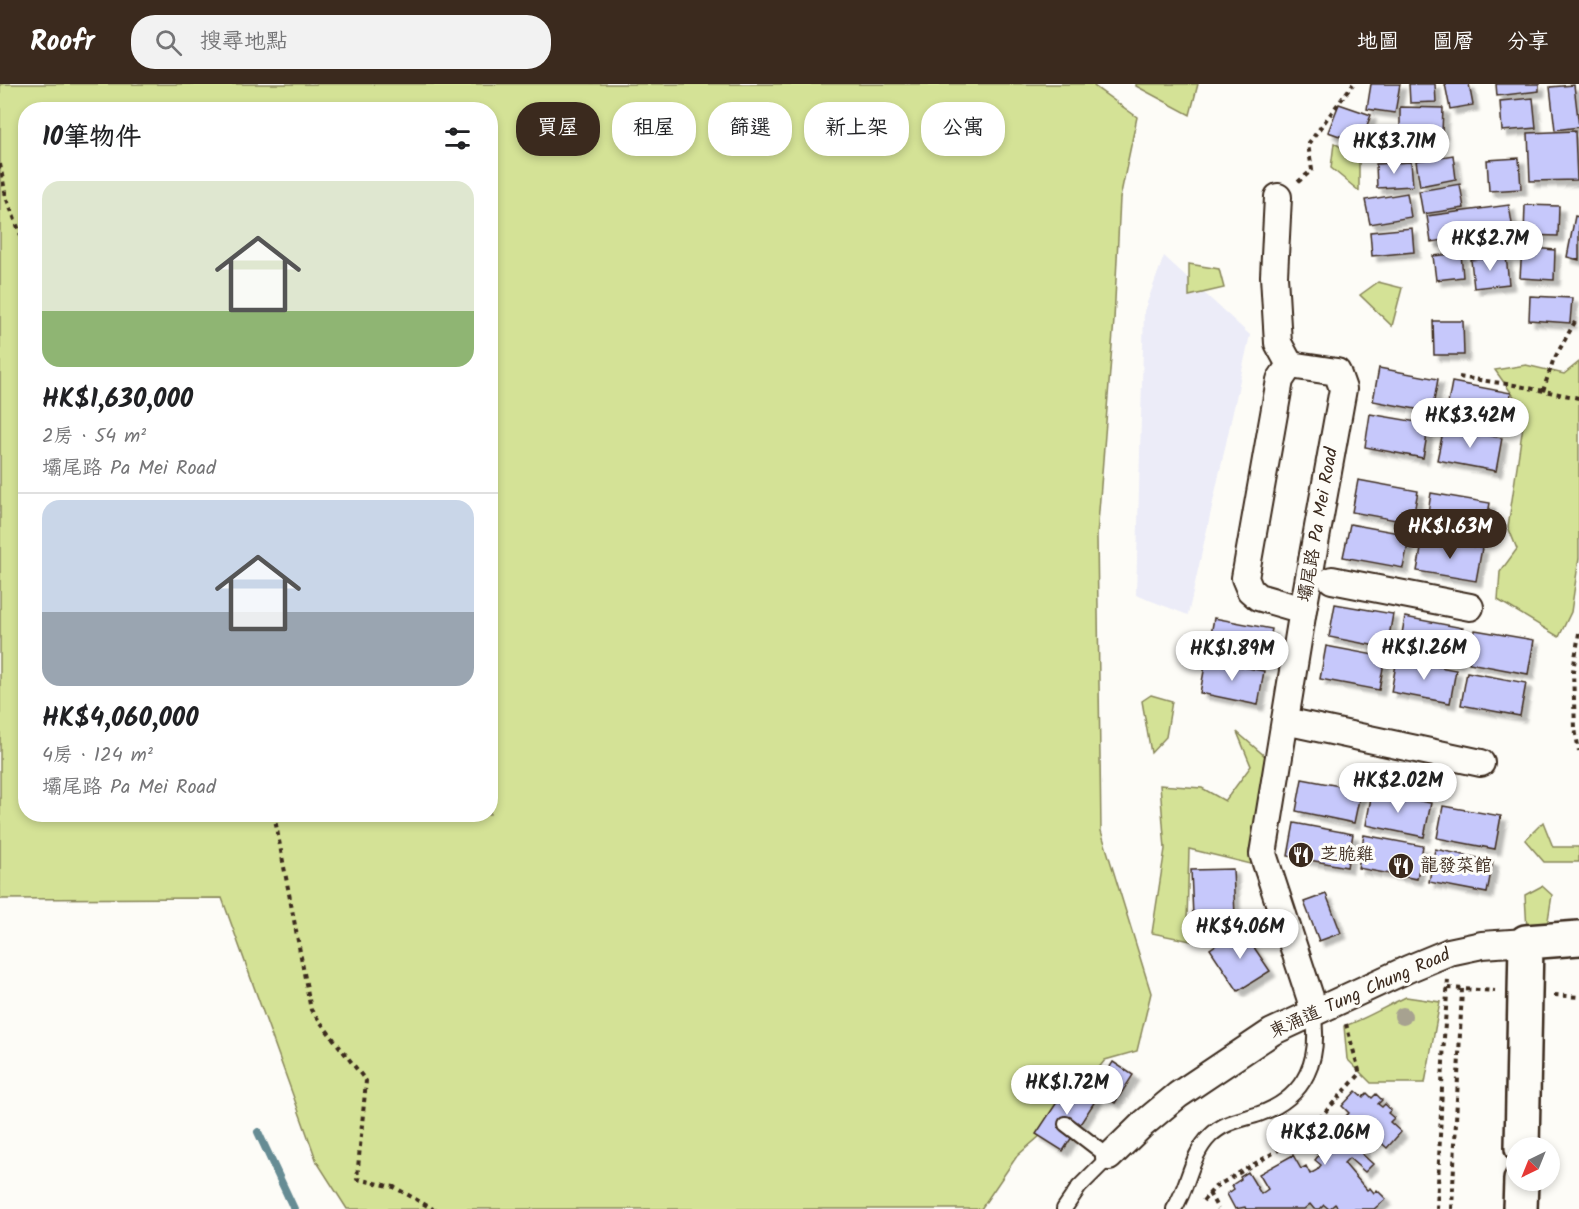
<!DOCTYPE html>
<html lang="zh-TW">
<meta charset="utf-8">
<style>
body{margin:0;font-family:Kalam,"LXGW WenKai TC",sans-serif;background:#f2f2f2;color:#202124;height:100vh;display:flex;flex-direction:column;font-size:22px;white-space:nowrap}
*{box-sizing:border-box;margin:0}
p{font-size:20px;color:#757577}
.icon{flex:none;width:33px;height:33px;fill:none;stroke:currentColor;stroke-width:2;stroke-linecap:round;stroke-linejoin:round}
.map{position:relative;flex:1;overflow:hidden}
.panel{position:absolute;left:18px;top:18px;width:480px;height:720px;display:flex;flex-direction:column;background:#fff;border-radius:24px;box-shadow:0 3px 9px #0003}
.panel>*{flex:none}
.top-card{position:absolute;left:516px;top:18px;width:570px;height:54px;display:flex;gap:12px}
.needle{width:39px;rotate:223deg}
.tools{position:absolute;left:1506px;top:1053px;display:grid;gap:12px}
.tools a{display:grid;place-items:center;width:54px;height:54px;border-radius:50%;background:#fff;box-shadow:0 3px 9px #0003;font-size:30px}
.price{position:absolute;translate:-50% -51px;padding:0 14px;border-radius:21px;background:#fff;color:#222;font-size:20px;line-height:39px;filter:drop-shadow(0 2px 3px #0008)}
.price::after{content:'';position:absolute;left:50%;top:36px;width:18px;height:14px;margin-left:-9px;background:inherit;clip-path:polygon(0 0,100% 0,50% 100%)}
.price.selected{background:#3b2a1e;color:#fff}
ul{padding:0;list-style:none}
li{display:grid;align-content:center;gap:12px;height:318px;padding:0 24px}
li+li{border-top:2px solid #e0e0e0}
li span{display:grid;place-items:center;height:186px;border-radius:18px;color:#555}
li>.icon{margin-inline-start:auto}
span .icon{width:108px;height:108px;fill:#fffc;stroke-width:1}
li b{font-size:26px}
h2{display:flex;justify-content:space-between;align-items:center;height:72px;padding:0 24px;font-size:26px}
.pill{padding:0 21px;border-radius:24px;background:#fff;box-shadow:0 3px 9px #0003;font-size:21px;line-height:54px}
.pill.selected{background:#3b2a1e;color:#fff}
header{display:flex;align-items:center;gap:36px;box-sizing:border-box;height:84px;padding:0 30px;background:#3b2a1e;color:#fff}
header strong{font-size:28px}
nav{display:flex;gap:33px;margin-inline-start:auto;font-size:21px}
.search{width:420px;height:54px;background:#f2f2f2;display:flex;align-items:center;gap:15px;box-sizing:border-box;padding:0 21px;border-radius:24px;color:#757577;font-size:22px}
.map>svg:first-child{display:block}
</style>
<header>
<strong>Roofr</strong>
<div class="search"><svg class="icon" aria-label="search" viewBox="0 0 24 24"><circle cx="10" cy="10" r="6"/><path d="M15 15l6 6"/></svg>搜尋地點</div>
<nav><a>地圖</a><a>圖層</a><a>分享</a></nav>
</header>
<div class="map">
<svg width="1579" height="1125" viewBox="0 0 1579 1125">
<defs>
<filter id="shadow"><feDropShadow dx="5.5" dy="5.5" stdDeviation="1.5" flood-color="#0004"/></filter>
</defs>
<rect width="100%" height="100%" fill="#fdfcf7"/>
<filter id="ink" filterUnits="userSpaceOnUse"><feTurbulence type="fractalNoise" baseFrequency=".0167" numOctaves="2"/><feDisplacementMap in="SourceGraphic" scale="12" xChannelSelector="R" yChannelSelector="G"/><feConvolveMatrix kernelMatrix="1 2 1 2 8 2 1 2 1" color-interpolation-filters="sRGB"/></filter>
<g filter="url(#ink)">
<!-- built -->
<path fill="#ececf8" d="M 1164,172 L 1250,251 L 1188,531 L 1136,511 L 1144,227 Z"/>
<!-- green -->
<g fill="#d4e296" stroke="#88865a" stroke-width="1.5" fill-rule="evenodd">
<path d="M 0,0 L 1094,0 L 1094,2 L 1137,33 L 1120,114 L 1114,236 L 1097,452 L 1101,747 L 1151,909 L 1137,967 L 1105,976 L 1056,1038 L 1017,1072 L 981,1125 L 347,1125 L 317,1078 L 222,814 L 0,815 ZM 26,26 L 490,26 L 490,730 L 26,730 Z"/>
<path d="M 1136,0 L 1198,0 L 1190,31 L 1136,2 Z"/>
<path d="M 1334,59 L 1359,73 L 1359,107 L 1331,84 Z"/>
<path d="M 1189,180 L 1219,185 L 1224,204 L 1189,212 Z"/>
<path d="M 1378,198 L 1402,204 L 1392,242 L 1360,211 Z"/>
<path d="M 1579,278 L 1579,474 L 1571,528 L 1559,553 L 1498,516 L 1500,488 L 1517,465 L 1508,443 L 1525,328 L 1495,286 L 1526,281 L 1564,290 Z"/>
<path d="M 1151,611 L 1172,617 L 1166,653 L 1151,669 L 1142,617 Z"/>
<path d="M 1237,648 L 1289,693 L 1277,757 L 1255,781 L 1189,765 L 1187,837 L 1213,849 L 1200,859 L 1152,849 L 1165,765 L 1160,701 L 1202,704 L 1225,717 L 1251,682 Z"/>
<path d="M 1543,738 L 1553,763 L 1579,763 L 1579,778 L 1544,778 L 1525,756 Z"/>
<path d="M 1542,802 L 1552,811 L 1547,842 L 1527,846 L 1525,811 Z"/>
<path d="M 1406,913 L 1440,918 L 1425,999 L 1371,999 L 1347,975 L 1344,942 C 1364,936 1386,922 1406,913 Z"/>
</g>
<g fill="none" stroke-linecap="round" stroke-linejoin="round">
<!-- stream -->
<path stroke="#668c94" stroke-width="8" d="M 258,1048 L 294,1125"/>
</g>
<!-- building -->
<g fill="#c6c8fb" stroke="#3b2a1e" stroke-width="1.5" filter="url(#shadow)">
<path d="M 1371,0 L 1400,0 L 1395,29 L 1367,25 Z"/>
<path d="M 1409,0 L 1435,0 L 1436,18 L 1410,19 Z"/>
<path d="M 1445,0 L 1469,0 L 1473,21 L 1450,25 Z"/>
<path d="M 1496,0 L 1539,0 L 1539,7 L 1497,12 Z"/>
<path d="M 1574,1 L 1579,43 L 1555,46 L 1550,3 Z"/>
<path d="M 1533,14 L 1536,44 L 1502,47 L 1500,17 Z"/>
<path d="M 1339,20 L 1371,31 L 1360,59 L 1328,48 Z"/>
<path d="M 1400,23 L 1443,24 L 1442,49 L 1400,48 Z"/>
<path d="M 1575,47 L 1577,96 L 1530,97 L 1528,49 Z"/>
<path d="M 1453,71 L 1456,95 L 1420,102 L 1416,77 Z"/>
<path d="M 1519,74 L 1521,105 L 1489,107 L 1487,76 Z"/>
<path d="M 1411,78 L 1413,102 L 1377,104 L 1376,80 Z"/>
<path d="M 1460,100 L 1464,124 L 1423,130 L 1419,107 Z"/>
<path d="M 1407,109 L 1411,133 L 1370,140 L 1365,116 Z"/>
<path d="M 1509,121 L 1513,146 L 1431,158 L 1427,132 Z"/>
<path d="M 1525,121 L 1559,122 L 1558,152 L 1524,151 Z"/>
<path d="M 1575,132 L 1579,133 L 1579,176 L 1567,173 Z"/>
<path d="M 1412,144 L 1414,168 L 1372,172 L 1370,148 Z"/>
<path d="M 1522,163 L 1555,166 L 1554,196 L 1520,194 Z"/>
<path d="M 1461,169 L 1463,193 L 1436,196 L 1433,172 Z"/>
<path d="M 1506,172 L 1509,200 L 1474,204 L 1471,176 Z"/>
<path d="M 1530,212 L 1572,214 L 1570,239 L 1529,236 Z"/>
<path d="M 1433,237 L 1463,237 L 1464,271 L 1434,271 Z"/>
<path d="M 1379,284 L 1438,295 L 1432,328 L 1373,317 Z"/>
<path d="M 1452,298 L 1511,309 L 1505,342 L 1446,330 Z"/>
<path d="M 1370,330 L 1429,340 L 1423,374 L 1365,363 Z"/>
<path d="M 1444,343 L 1502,354 L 1496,387 L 1437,376 Z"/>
<path d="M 1358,396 L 1418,407 L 1412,439 L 1352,428 Z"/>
<path d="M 1431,409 L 1490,419 L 1484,452 L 1426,442 Z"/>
<path d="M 1350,440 L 1410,451 L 1403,484 L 1343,473 Z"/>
<path d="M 1423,454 L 1482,464 L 1476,497 L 1417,487 Z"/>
<path d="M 1335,520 L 1393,530 L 1387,564 L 1329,553 Z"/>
<path d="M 1405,533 L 1463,544 L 1457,577 L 1399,566 Z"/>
<path d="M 1214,534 L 1272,545 L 1265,578 L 1208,567 Z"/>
<path d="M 1475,546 L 1534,556 L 1528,590 L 1469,579 Z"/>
<path d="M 1326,562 L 1385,573 L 1379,606 L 1320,595 Z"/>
<path d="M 1397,575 L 1456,586 L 1450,619 L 1391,608 Z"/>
<path d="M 1206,576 L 1264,587 L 1258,621 L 1200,609 Z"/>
<path d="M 1467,588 L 1526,599 L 1520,632 L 1461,621 Z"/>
<path d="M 1302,695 L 1361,706 L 1354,739 L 1296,727 Z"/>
<path d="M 1372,708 L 1431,719 L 1424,753 L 1366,741 Z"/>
<path d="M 1443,722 L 1501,732 L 1495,765 L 1437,754 Z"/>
<path d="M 1294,739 L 1353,750 L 1347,783 L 1288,772 Z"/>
<path d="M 1364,751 L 1423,762 L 1417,795 L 1358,784 Z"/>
<path d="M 1435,765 L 1493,777 L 1487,809 L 1429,798 Z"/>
<path d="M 1233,785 L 1235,832 L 1193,833 L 1191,786 Z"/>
<path d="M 1326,810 L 1341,849 L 1319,857 L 1304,818 Z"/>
<path d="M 1241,844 L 1270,887 L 1238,907 L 1210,865 Z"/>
<path d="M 1113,978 L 1133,991 L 1115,1019 L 1095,1006 Z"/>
<path d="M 1071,997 L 1097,1014 L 1063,1067 L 1036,1050 Z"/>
<path d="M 1356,1007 L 1363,1013 L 1367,1009 L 1372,1014 L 1376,1010 L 1382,1016 L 1378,1020 L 1382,1023 L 1385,1020 L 1391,1026 L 1388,1029 L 1394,1034 L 1390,1038 L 1401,1048 L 1387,1064 L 1376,1054 L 1372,1058 L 1366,1053 L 1359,1061 L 1365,1067 L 1362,1070 L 1373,1080 L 1365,1088 L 1349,1074 L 1344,1079 L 1367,1106 L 1370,1104 L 1374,1109 L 1377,1106 L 1386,1115 L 1374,1125 L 1339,1125 L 1335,1120 L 1329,1125 L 1324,1121 L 1320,1125 L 1314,1125 L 1310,1120 L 1304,1125 L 1246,1125 L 1245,1123 L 1235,1125 L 1227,1110 L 1234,1105 L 1232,1101 L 1241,1095 L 1240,1093 L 1248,1088 L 1261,1110 L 1268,1105 L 1259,1090 L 1293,1071 L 1301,1085 L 1306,1082 L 1310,1090 L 1317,1086 L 1321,1081 L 1315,1076 L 1319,1071 L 1307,1060 L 1327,1038 L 1334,1044 L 1337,1041 L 1343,1046 L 1350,1038 L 1345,1033 L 1349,1029 L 1342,1022 Z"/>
</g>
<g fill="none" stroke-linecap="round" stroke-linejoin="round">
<!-- lane casing -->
<g stroke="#3b2a1e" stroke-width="18">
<g id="lane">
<path d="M 1064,1125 L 1079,1103 L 1109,1073 L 1066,1040"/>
<path d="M 1174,1125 C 1189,1102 1190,1072 1210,1052 C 1224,1038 1241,1036 1259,1030 C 1307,1013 1321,974 1313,928"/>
</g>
</g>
<!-- street casing -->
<g stroke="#3b2a1e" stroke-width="30">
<g id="street">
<path d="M 1278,113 L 1274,192 L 1278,259 L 1290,281"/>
<path d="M 1332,496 L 1470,523"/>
<path d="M 1303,526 L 1258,513 L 1250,506 L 1245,494 L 1280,296 L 1290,281 L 1337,288 L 1343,305 L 1303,526 L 1263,770 L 1310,913 L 1313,928"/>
<path d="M 1285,637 L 1481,679"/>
<path d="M 1109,1073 L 1143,1040 L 1178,1011 L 1272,948 L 1408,885 L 1449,868 L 1482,861 L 1526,858"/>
</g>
</g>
<!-- secondary casing -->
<g stroke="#3b2a1e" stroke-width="38">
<g id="secondary">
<path d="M 1522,1064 L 1526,858 L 1579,854"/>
<path d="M 1520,1125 L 1521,1096"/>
</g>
</g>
<!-- path -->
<g stroke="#3b2a1e" stroke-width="4" stroke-dasharray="4.5 4.5" stroke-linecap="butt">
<path d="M 0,80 L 6,113 L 26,164"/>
<path d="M 1298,98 L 1312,86 L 1308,60 L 1353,0"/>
<path d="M 1459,293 L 1514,301 L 1579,314"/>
<path d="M 1543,307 L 1553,277 L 1576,236"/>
<path d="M 1579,549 L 1573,587 L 1575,645 L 1579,667"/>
<path d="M 274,730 L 311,926 L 366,997 L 357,1095 L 394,1103 L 433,1125"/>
<path d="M 1448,904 L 1495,907"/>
<path d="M 1554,911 L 1579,913"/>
<path d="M 1209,1109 L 1218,1125"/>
<path d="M 1203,1117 L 1215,1103 L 1304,1051 L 1360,990 L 1346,940"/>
<path d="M 1437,1125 L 1444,954 L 1448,895"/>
<path d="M 1452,1125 L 1462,905"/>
</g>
<!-- lane -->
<use href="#lane" stroke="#fdfcf7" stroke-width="14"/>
<!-- street -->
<use href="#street" stroke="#fdfcf7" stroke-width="26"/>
<!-- secondary -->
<use href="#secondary" stroke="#fdfcf7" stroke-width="33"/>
</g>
<!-- trees -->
<circle fill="#a7a290" cx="1403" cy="932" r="9"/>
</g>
<!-- icons -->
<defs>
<g id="restaurant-disc" transform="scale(1.35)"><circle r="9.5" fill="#3b2a1e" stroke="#fdfcf7"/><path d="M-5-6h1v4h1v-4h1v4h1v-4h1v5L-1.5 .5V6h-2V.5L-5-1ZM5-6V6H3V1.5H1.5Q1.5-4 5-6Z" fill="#fff"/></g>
</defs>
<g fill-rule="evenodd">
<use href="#restaurant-disc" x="1301" y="771"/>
<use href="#restaurant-disc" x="1401" y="782"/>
</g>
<g text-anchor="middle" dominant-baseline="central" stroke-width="6" stroke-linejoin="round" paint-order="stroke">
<!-- street labels -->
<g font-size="18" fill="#3b2a1e" stroke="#fdfcf7">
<text transform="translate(1319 441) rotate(-80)">壩尾路 Pa Mei Road</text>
<text transform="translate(1360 910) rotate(-24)">東涌道 Tung Chung Road</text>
</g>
<!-- poi labels -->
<g font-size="18" fill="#3b2a1e" stroke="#fdfcf7" text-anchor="start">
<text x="1320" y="771">芝脆雞</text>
<text x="1420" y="782">龍發菜館</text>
</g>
</g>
</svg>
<div class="tools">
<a><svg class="needle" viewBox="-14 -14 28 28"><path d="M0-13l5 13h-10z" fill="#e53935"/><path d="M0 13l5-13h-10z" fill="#757577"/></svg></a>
</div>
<b class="price" style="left:1394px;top:91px">HK$3.71M</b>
<b class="price" style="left:1490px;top:188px">HK$2.7M</b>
<b class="price" style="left:1470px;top:365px">HK$3.42M</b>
<b class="price selected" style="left:1450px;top:476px">HK$1.63M</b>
<b class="price" style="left:1424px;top:597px">HK$1.26M</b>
<b class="price" style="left:1232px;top:598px">HK$1.89M</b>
<b class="price" style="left:1398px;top:730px">HK$2.02M</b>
<b class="price" style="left:1240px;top:876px">HK$4.06M</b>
<b class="price" style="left:1067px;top:1032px">HK$1.72M</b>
<b class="price" style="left:1325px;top:1082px">HK$2.06M</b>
<div class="top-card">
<a class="pill selected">買屋</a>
<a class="pill">租屋</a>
<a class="pill">篩選</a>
<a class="pill">新上架</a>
<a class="pill">公寓</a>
</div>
<section class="panel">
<h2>10筆物件<svg class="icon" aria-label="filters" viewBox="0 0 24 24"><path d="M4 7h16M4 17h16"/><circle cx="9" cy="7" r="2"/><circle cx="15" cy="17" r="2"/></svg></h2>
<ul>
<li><span style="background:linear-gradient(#dfe7d0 70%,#8fb573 0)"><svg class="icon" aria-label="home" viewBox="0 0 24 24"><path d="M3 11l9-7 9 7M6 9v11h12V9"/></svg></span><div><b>HK$1,630,000</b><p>2房 · 54 m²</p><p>壩尾路 Pa Mei Road</p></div></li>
<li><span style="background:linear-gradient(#c9d6e8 60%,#9aa5b1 0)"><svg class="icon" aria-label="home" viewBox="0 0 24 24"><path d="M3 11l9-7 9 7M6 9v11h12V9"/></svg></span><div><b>HK$4,060,000</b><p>4房 · 124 m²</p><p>壩尾路 Pa Mei Road</p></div></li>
</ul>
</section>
</div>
